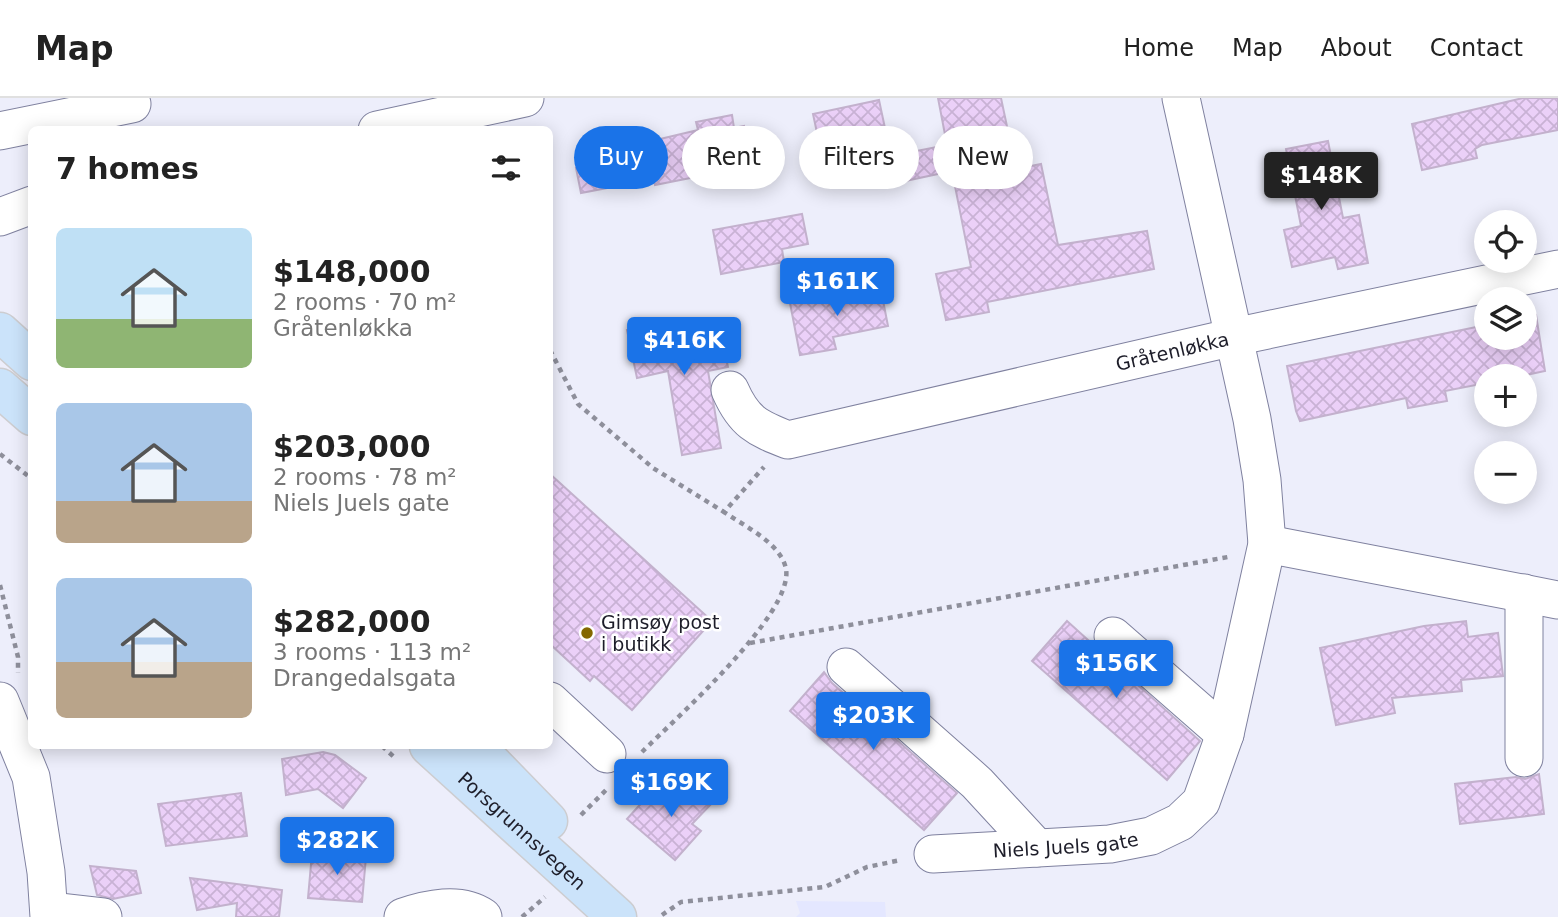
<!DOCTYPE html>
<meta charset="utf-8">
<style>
body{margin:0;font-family:"DejaVu Sans",sans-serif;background:#f6f6f6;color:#222;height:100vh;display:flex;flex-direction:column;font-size:26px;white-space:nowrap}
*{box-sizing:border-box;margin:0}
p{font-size:23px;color:#767676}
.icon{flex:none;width:38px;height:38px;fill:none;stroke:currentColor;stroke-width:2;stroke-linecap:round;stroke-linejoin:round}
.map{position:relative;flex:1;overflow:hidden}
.panel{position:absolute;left:28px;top:28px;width:525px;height:623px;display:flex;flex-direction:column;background:#fff;border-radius:10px;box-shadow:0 4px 18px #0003}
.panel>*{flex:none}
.guide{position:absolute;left:574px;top:28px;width:665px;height:63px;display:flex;gap:14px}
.fabs{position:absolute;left:1474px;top:112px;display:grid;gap:14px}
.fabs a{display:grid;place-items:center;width:63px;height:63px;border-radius:50%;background:#fff;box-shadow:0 4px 18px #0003;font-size:35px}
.price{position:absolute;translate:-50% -60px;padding:0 16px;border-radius:7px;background:#1a73e8;color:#fff;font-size:23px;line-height:46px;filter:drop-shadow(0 2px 4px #0008)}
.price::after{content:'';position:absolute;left:50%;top:42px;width:21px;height:16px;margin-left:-10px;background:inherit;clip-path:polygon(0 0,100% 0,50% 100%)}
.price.active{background:#222;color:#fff}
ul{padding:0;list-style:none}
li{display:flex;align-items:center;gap:21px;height:175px;padding:0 28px}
li span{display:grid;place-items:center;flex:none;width:196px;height:140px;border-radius:10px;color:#555}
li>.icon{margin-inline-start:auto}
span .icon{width:84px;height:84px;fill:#fffc;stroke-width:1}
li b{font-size:30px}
h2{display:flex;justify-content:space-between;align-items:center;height:84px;padding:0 28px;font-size:30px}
.tag{padding:0 24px;border-radius:32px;background:#fff;box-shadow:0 4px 18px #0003;font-size:24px;line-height:63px}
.tag.active{background:#1a73e8;color:#fff}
header{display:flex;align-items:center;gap:42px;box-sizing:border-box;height:98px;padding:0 35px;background:#fff;border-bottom:2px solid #e0e0e0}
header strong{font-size:33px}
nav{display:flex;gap:38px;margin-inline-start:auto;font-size:24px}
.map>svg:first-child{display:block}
</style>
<header>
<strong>Map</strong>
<nav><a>Home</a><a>Map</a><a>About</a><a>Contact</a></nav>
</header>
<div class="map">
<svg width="1558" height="819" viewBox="0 0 1558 819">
<defs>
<pattern id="building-cross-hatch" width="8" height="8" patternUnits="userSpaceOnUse" patternTransform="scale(1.75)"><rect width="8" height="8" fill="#ebd0f8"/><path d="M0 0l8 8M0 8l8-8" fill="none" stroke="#c9b2d5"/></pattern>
</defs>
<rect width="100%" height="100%" fill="#edeefb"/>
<!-- built -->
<path fill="#e4e7ff" d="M 796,803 L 885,804 L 886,819 L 796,819 L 800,815 Z"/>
<!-- building -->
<g fill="url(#building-cross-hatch)" stroke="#c3b1cd" stroke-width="2">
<path d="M 938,0 L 1001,0 L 1016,71 L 1041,66 L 1058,147 L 1147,133 L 1154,171 L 987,204 L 989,214 L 946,222 L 936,176 L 971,169 L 952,73 L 896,85 L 891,58 L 947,47 Z"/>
<path d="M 1523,0 L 1558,0 L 1558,32 L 1482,47 L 1475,51 L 1477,60 L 1422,72 L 1412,26 Z"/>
<path d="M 879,2 L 889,49 L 823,63 L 813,16 Z"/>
<path d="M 732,17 L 734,30 L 744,28 L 751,68 L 655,87 L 654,81 L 581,95 L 576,70 L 584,68 L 580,49 L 637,37 L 639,46 L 698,32 L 696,24 Z"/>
<path d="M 1328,43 L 1343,120 L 1359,117 L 1368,165 L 1338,171 L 1335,159 L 1292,169 L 1284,132 L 1301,128 L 1286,51 Z"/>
<path d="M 802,116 L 808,146 L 782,151 L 784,164 L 721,176 L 713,132 Z"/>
<path d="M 880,187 L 888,228 L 833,239 L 836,251 L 800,257 L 790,205 Z"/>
<path d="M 1536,217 L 1545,273 L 1521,278 L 1486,278 L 1486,285 L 1445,293 L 1447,303 L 1408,310 L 1406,300 L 1300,323 L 1296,313 L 1287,268 L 1486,227 L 1486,240 L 1524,240 L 1524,219 Z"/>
<path d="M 701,223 L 705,239 L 721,236 L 728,269 L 708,273 L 721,350 L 682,357 L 668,273 L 637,280 L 627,232 L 651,227 L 653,233 Z"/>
<path d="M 550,376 L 712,523 L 632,612 L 594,578 L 590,583 L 550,546 Z"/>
<path d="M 1067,523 L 1200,643 L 1167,682 L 1032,563 Z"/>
<path d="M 1466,523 L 1468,539 L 1498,535 L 1503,578 L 1461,582 L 1462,593 L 1392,600 L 1395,615 L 1336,627 L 1320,550 L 1424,528 Z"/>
<path d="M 824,574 L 832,585 L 957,695 L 924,732 L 790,613 Z"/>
<path d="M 323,654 L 335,657 L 366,680 L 343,710 L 318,691 L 286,697 L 282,661 Z"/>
<path d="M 1539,676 L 1544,716 L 1460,726 L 1455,686 L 1516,679 L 1525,681 Z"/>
<path d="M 693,686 L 713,704 L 692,726 L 701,733 L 675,762 L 627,721 L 657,688 L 676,705 Z"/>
<path d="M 241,695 L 247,738 L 166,748 L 158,706 Z"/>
<path d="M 312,755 L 366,759 L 362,804 L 308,800 Z"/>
<path d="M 90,768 L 136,773 L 141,795 L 113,801 L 97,797 Z"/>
<path d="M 190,780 L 282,792 L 279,819 L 236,819 L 237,805 L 197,812 Z"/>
</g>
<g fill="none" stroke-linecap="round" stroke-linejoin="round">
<!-- minor casing -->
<g stroke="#7f819f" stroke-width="39">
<g id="minor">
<path d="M 377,32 L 525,0"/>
<path d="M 0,33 L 132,6"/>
<path d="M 0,119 L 32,107"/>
<path id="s1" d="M 730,292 C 744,324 757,330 788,342 L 1234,239 L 1558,171"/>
<path d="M 1267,446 L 1558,502"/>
<path d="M 1524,495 L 1524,660"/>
<path d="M 1113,538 L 1225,636"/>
<path d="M 846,569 L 977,685 L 1037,750"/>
<path d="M 0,603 L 31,679 L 46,774 L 49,819"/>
<path d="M 550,603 L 607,656"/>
<path id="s2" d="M 933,756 L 1110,746 L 1151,738 L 1180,724 L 1201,704 L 1225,636 L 1267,446 L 1262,382 L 1252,321 L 1181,0"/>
<path d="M 50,813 L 103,819"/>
<path d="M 403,819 C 427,811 460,803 483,819"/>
</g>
</g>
<!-- major casing -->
<g stroke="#cdcdd0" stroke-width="41">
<g id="major">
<path d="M 0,234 L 32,263"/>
<path d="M 0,290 L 32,318"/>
<path id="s3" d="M 429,648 L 617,819"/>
<path d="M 475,648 L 548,723"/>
</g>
</g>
<!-- path -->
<g stroke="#8e8f9b" stroke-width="4.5" stroke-dasharray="5 5" stroke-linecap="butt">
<path d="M 550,252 L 578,306 L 653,370 L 724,414 L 764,369"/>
<path d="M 0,356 L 32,381"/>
<path d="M 0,487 L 18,559 L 18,575"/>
<path d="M 750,545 L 1228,459"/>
<path d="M 382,648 L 394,659"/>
<path d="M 642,654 C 674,622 794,516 786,471 C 781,445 744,428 724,414"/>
<path d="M 581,717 L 607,691"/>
<path d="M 662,817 L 681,804 L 825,789 L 867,769 L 901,762"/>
<path d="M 522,819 L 545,799"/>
</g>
<!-- minor -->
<use href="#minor" stroke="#fff" stroke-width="37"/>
<!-- major -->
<use href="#major" stroke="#cbe3fa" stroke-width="38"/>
</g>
<!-- markers -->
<circle fill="#846801" stroke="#fff" stroke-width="2.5" cx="587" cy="535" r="7"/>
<g text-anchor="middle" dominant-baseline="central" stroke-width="5" stroke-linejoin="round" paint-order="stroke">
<!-- street labels -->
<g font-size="19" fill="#1d1d29" stroke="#fff">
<text stroke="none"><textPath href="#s1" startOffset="474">Gråtenløkka</textPath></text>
<text stroke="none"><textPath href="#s3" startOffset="126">Porsgrunnsvegen</textPath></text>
<text stroke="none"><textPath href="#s2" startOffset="133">Niels Juels gate</textPath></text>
</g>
<!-- poi labels -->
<g font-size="19" fill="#1d1d29" stroke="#fff" text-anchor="start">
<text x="601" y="524">Gimsøy post<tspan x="601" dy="22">i butikk</tspan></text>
</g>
</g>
</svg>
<div class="fabs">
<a><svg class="icon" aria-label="locate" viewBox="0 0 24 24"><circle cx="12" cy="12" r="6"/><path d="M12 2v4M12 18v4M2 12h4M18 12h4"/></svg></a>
<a><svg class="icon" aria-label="layers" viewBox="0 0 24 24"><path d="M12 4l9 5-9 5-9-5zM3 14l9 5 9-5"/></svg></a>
<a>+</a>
<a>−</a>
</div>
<b class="price active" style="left:1321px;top:114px">$148K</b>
<b class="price" style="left:837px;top:220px">$161K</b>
<b class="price" style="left:684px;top:279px">$416K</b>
<b class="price" style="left:1116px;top:602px">$156K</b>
<b class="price" style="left:873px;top:654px">$203K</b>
<b class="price" style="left:671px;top:721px">$169K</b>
<b class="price" style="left:337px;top:779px">$282K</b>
<div class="guide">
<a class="tag active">Buy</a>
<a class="tag">Rent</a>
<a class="tag">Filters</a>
<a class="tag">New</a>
</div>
<section class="panel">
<h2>7 homes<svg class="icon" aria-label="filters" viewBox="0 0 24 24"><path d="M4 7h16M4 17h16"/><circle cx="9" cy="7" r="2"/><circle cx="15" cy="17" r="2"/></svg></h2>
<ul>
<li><span style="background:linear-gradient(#bfe0f5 65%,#8fb573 0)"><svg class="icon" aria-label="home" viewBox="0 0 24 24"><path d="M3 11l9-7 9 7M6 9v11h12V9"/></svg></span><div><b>$148,000</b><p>2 rooms · 70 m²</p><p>Gråtenløkka</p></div></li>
<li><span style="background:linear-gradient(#a9c7e8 70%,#b9a48a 0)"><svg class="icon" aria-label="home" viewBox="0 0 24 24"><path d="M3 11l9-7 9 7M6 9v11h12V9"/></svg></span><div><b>$203,000</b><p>2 rooms · 78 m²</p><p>Niels Juels gate</p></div></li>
<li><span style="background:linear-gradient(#a9c7e8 60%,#b9a48a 0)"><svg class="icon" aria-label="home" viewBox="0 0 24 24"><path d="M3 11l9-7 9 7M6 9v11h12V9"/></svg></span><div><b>$282,000</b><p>3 rooms · 113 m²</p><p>Drangedalsgata</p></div></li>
</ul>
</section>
</div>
